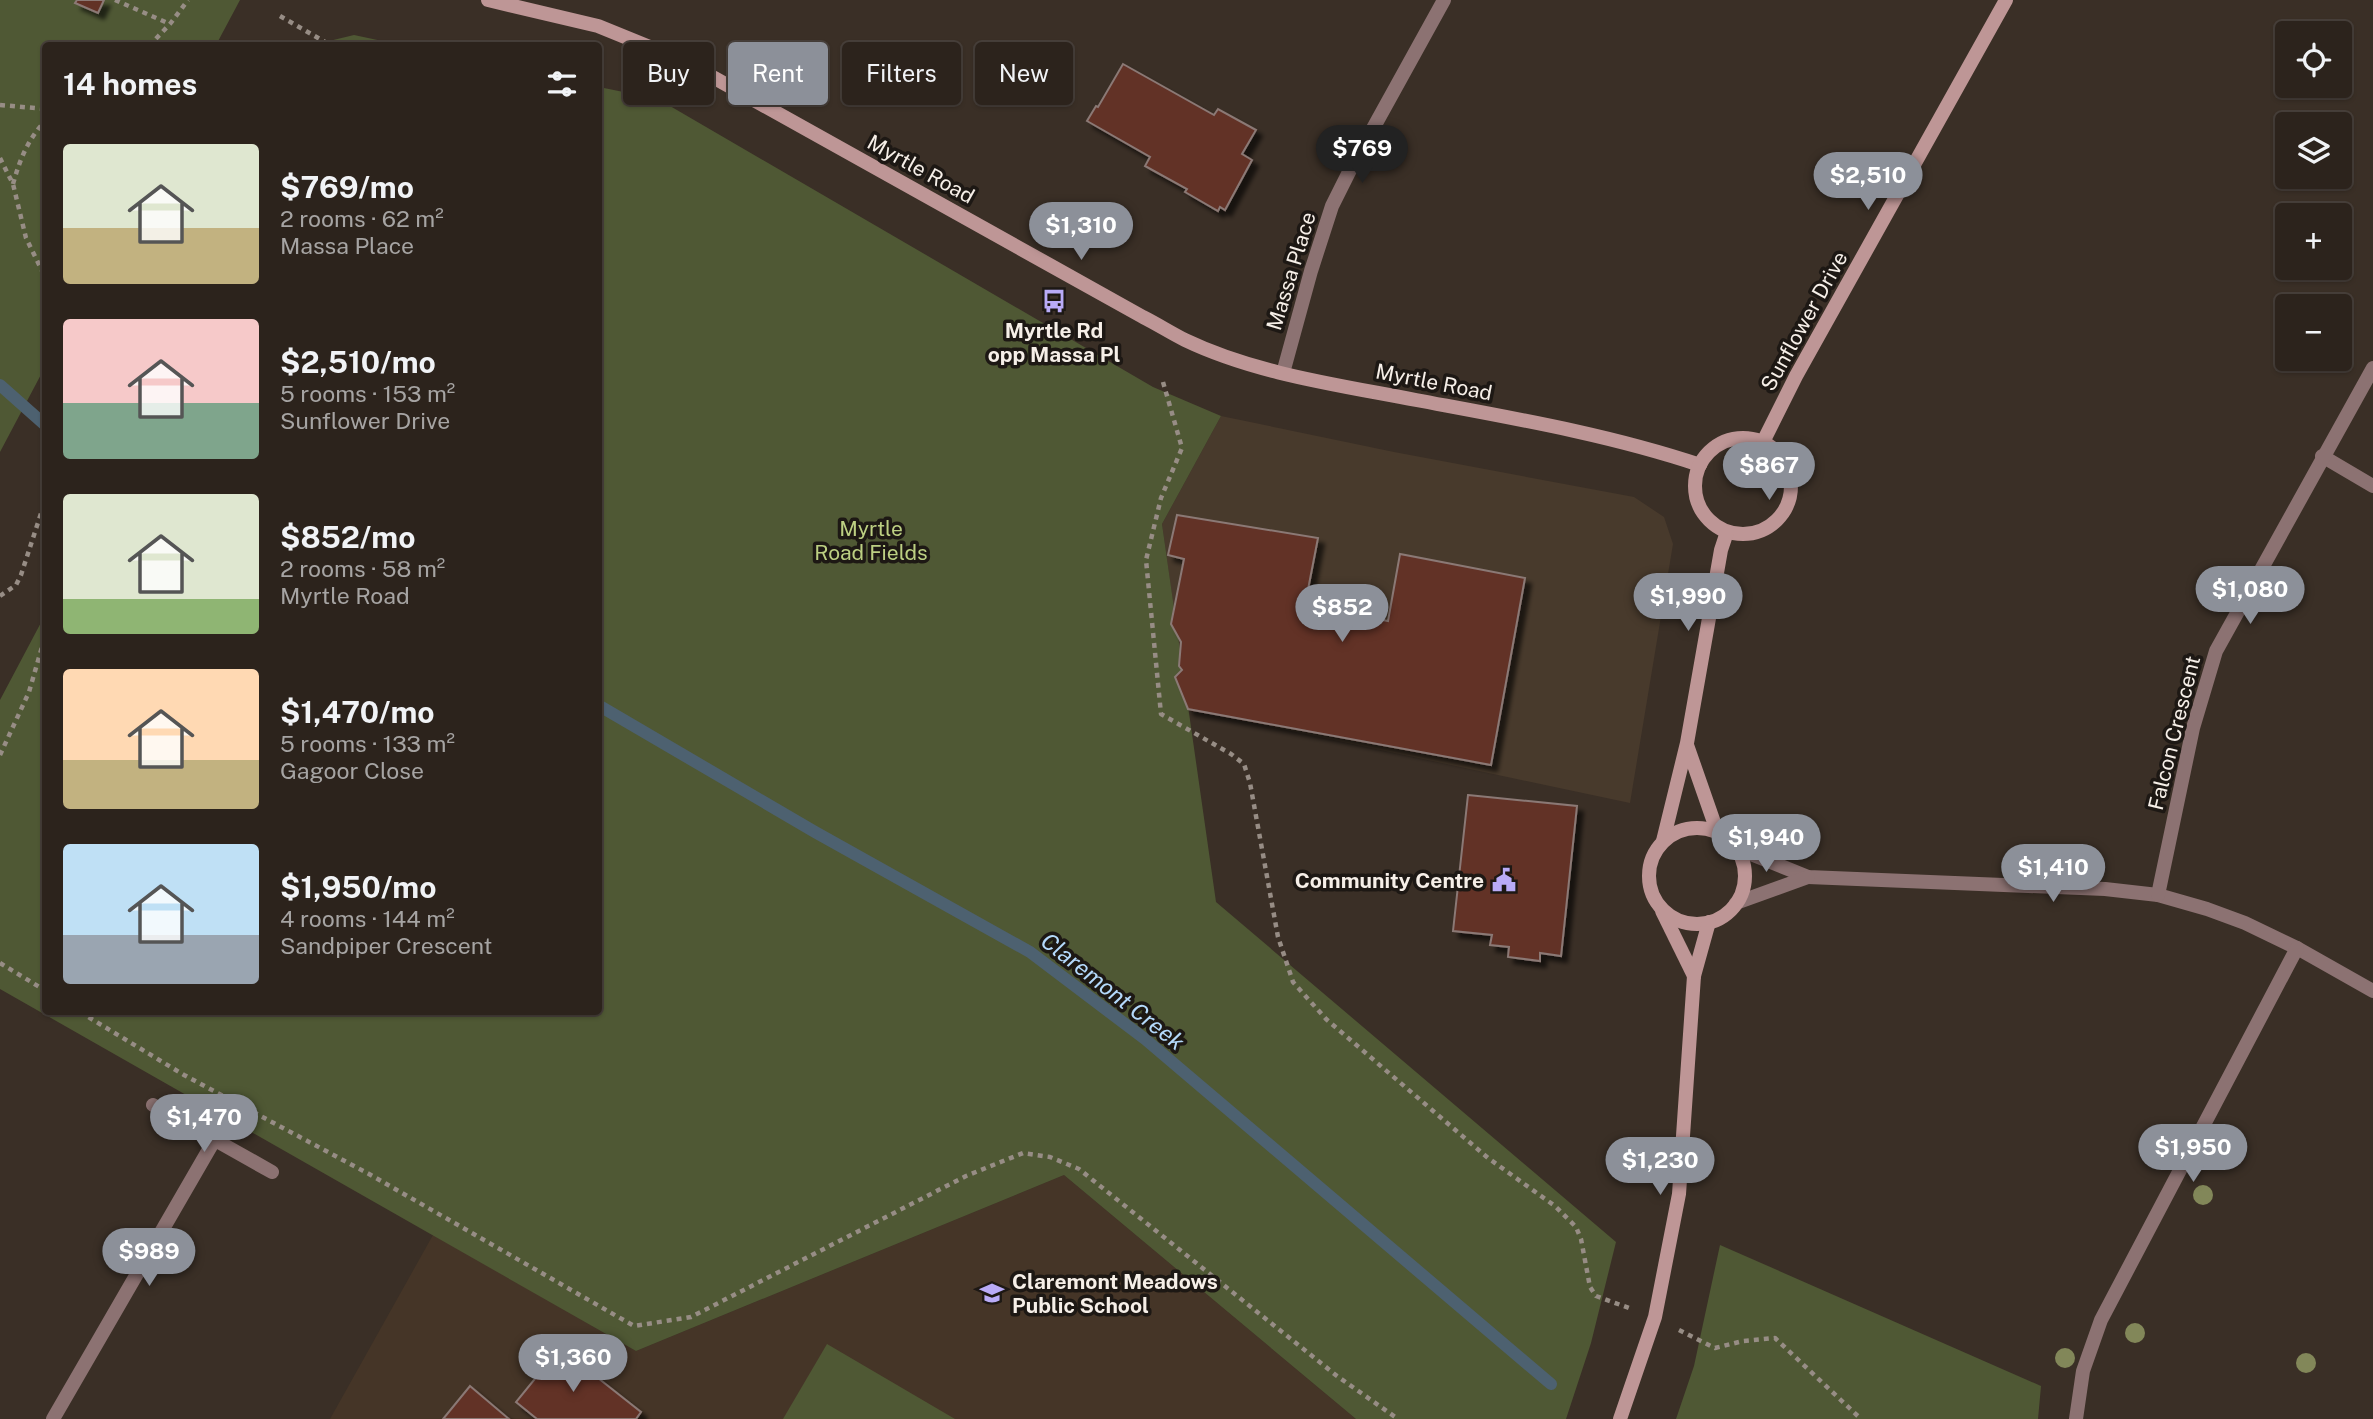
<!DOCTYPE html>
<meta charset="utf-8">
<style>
body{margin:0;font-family:"Public Sans",sans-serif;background:#382f29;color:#f1f3f6;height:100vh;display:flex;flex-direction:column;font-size:26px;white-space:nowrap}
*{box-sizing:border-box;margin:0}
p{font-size:23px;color:#a6a4a3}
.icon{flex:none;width:38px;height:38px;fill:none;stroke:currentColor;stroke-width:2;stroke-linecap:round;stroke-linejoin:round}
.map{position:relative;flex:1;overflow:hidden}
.sheet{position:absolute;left:42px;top:42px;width:560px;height:973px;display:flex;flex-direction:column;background:#2c231c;border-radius:7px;box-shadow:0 2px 5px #0004,0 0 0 2px #48403b}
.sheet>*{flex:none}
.hud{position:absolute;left:623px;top:42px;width:665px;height:63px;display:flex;gap:14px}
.tools{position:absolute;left:2275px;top:21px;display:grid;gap:14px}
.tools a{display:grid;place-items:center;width:77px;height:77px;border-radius:7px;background:#2c231c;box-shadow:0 2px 5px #0004,0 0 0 2px #48403b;font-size:35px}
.price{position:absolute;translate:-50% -60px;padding:0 16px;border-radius:24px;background:#8c9099;color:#fff;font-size:23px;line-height:46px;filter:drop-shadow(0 2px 4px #0008)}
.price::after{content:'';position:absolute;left:50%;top:42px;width:21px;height:16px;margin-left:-10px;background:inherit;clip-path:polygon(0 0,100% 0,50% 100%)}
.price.current{background:#222;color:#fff}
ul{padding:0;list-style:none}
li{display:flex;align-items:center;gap:21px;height:175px;padding:0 21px}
li span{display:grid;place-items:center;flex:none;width:196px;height:140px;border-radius:7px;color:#555}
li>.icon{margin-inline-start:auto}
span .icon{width:84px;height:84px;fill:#fffc;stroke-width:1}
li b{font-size:30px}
h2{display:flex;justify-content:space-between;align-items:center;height:84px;padding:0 21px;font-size:30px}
.chip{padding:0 24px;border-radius:7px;background:#2c231c;box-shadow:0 2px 5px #0004,0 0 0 2px #48403b;font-size:24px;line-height:63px}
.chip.current{background:#8c9099;color:#fff}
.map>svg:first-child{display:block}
</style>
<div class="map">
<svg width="2373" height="1419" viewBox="0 0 2373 1419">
<defs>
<filter id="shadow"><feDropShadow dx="6" dy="6" stdDeviation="2" flood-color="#0009"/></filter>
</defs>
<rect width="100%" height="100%" fill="#3a2f26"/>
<!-- commercial -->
<path fill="#483a2c" d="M 1221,416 L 1394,452 L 1634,497 L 1664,517 L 1673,544 L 1630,803 L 1188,709 L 1162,524 Z"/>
<!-- built -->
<path fill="#453527" d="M 1064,1175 L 1356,1419 L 330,1419 L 433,1235 L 636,1351 Z"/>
<!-- green -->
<g fill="#4f5834">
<path d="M 0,0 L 240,0 L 216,45 L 46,46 L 45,367 L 0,452 Z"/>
<path d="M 354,35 L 401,45 L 323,45 L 325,42 Z"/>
<path d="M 599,87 L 658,99 L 1153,387 L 1221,416 L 1162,524 L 1216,902 L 1616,1242 L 1591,1343 L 1566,1419 L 1356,1419 L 1064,1175 L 636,1351 L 0,989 L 0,700 L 45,615 L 46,1012 L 598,1012 Z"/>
<path d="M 1720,1245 L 2041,1386 L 2038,1419 L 1676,1419 L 1694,1366 Z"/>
<path d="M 827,1344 L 955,1419 L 783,1419 Z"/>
</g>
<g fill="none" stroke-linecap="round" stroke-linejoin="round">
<!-- stream -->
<g stroke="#4d6170" stroke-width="12">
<path d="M 0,385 L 44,424"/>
<path d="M 598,705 L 815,832 L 1030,952 L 1145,1039 L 1551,1384"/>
</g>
</g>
<!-- building -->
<g fill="#623228" stroke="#8b7975" stroke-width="2" filter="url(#shadow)">
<path d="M 77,0 L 104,0 L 98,13 L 75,3 Z"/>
<path d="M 1123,64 L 1214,115 L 1218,109 L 1256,130 L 1242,154 L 1252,160 L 1225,210 L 1220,207 L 1218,211 L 1185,192 L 1187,189 L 1145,166 L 1150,157 L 1087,121 L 1096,106 L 1098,107 Z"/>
<path d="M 1177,515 L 1318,538 L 1305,605 L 1388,621 L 1400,554 L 1525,578 L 1491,765 L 1188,709 L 1175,677 L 1182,670 L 1179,666 L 1181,642 L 1171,624 L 1184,559 L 1168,555 Z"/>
<path d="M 1468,795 L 1577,806 L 1561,956 L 1540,953 L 1540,961 L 1508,957 L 1509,947 L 1490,945 L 1492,935 L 1453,931 Z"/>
<path d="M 560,1348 L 641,1412 L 636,1419 L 537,1419 L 516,1402 Z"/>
<path d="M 470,1386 L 509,1419 L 443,1419 Z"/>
</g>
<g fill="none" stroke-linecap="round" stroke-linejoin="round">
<!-- path -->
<g stroke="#978d85" stroke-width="4.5" stroke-dasharray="5 5" stroke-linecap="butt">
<path d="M 115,0 L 170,24"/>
<path d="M 280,16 L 332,46"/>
<path d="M 149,46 L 170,24 L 188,0"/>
<path d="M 0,105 L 46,109"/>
<path d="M 0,158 L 13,184 L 26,238 L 46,279"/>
<path d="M 13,184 C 20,159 28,139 46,120"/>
<path d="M 1163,382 L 1182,448 L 1161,498 L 1146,560 L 1161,714 L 1231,754 L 1244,764 L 1250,783 L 1278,937 L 1293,982 L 1326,1019 L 1488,1158 L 1555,1206 L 1576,1227 L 1581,1239 L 1590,1287 L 1596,1296 L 1629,1308"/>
<path d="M 0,596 L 16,585 L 21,575 L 46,498"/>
<path d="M 0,755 L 29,692 L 46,633"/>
<path d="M 0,963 L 46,991"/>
<path d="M 80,1012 L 184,1075 L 369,1174 L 634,1326 L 691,1317 L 966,1176 L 1023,1153 L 1050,1157 L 1079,1169 L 1337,1376 L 1398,1419"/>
<path d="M 1679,1330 L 1715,1348 L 1743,1341 L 1775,1338 L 1861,1419"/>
</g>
<!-- street -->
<g stroke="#8c7272" stroke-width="14">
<path d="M 1283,373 L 1311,271 L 1332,206 L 1349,172 L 1444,0"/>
<path d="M 2322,456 L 2373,486"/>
<path d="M 1736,848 L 1808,877 L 2105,889 L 2158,895 L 2207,909 L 2245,923 L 2297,948 L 2373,991"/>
<path d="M 2158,895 L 2193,728 L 2216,651 L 2373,368"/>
<path d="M 1736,903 L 1808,877"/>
<path d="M 153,1105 L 272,1172"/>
<path d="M 53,1419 L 215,1139"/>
<path d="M 2076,1419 L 2083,1371 L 2101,1320 L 2297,948"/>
</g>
<!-- secondary -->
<g stroke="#be9696" stroke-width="14">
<path d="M 488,0 L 598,26 L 684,61 L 1143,317 C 1157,324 1171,333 1185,340 C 1256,374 1339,385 1416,400 C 1512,418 1607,434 1700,465"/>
<circle cx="1743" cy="486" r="48"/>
<path d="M 1763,442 L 1796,376 L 2006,0"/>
<path d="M 1687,745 L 1717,831"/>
<circle cx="1697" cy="876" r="48"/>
<path d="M 1663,841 L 1687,743 L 1721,550 L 1727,532"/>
<path d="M 1662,911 L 1694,976"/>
<path d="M 1620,1419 L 1655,1317 L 1679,1194 L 1694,976 L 1709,922"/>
</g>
</g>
<!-- trees -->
<g fill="#828759">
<circle cx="2203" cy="1195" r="10"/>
<circle cx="2135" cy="1333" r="10"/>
<circle cx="2065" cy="1358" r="10"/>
<circle cx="2306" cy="1363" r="10"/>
</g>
<!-- icons -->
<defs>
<g id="bus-bare" transform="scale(1.89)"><path d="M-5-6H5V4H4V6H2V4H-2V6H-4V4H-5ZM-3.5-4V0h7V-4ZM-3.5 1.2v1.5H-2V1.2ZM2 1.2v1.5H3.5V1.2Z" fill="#b9abf7" stroke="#1d1814" stroke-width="2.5" paint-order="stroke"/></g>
<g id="civic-bare" transform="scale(1.89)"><path d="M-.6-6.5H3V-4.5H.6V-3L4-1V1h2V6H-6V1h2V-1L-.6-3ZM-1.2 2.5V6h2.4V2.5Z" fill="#b9abf7" stroke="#1d1814" stroke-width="2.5" paint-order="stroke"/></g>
<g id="school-bare" transform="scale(1.89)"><path d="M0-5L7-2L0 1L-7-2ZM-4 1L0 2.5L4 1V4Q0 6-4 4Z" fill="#b9abf7" stroke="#1d1814" stroke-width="2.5" paint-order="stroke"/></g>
</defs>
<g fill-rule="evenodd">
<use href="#bus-bare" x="1054" y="301"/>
<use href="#civic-bare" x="1504" y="880"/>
<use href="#school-bare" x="992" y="1293"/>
</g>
<g text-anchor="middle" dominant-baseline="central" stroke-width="7" stroke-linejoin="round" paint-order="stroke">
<!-- street labels -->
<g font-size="21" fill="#f6efe8" stroke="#1d1814">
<text transform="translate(921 169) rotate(29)">Myrtle Road</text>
<text transform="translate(1291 271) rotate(-73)">Massa Place</text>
<text transform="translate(1804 321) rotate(-61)">Sunflower Drive</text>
<text transform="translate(1434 382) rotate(11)">Myrtle Road</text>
<text transform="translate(2174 733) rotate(-76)">Falcon Crescent</text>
</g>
<!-- poi labels -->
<g font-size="21" font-weight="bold" fill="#f6efe8" stroke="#1d1814">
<text x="1054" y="330">Myrtle Rd<tspan x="1054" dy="24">opp Massa Pl</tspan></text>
<text x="1484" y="880" text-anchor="end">Community Centre</text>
<text x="1012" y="1281" text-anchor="start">Claremont Meadows<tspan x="1012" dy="24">Public School</tspan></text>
</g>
<!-- park labels -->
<g font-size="21" fill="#bccf82" stroke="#1d1814">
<text x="871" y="528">Myrtle<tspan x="871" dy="24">Road Fields</tspan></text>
</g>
<!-- water labels -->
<g font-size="23" font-style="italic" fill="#b4d9fb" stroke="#1d1814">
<text transform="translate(1113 991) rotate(38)">Claremont Creek</text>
</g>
</g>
</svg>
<div class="tools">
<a><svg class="icon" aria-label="locate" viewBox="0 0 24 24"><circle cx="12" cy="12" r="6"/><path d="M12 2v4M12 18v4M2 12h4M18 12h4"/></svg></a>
<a><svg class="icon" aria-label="layers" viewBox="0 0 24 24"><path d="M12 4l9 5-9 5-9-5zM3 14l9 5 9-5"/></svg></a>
<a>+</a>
<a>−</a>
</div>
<b class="price current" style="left:1362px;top:185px">$769</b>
<b class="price" style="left:1868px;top:212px">$2,510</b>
<b class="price" style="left:1081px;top:262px">$1,310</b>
<b class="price" style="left:1769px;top:502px">$867</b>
<b class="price" style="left:2250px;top:626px">$1,080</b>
<b class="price" style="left:1688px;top:633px">$1,990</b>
<b class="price" style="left:1342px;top:644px">$852</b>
<b class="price" style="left:1766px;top:874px">$1,940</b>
<b class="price" style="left:2053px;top:904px">$1,410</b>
<b class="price" style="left:204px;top:1154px">$1,470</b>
<b class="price" style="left:2193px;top:1184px">$1,950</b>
<b class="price" style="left:1660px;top:1197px">$1,230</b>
<b class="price" style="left:149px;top:1288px">$989</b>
<b class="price" style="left:573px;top:1394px">$1,360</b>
<div class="hud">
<a class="chip">Buy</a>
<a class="chip current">Rent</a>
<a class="chip">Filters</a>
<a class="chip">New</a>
</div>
<section class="sheet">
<h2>14 homes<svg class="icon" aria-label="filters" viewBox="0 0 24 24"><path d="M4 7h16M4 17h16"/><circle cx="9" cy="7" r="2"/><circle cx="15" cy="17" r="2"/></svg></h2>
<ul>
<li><span style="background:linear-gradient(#dfe7d0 60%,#c2b280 0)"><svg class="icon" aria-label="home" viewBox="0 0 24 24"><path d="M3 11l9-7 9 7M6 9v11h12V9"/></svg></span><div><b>$769/mo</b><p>2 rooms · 62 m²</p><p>Massa Place</p></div></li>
<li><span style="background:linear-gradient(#f6c9c9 60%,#7fa58c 0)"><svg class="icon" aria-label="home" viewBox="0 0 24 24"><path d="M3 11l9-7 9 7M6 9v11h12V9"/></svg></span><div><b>$2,510/mo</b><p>5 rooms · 153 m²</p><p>Sunflower Drive</p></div></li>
<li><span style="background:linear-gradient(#dfe7d0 75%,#8fb573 0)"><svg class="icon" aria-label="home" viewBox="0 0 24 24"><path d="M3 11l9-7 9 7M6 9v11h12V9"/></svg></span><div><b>$852/mo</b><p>2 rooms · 58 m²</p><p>Myrtle Road</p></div></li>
<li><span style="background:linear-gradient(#ffd9b3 65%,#c2b280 0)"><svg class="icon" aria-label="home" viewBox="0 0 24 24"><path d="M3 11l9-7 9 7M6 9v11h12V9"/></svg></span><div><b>$1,470/mo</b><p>5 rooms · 133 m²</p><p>Gagoor Close</p></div></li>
<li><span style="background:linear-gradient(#bfe0f5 65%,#9aa5b1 0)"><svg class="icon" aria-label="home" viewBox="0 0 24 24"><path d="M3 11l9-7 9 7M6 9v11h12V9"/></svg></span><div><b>$1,950/mo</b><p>4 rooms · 144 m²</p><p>Sandpiper Crescent</p></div></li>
</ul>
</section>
</div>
